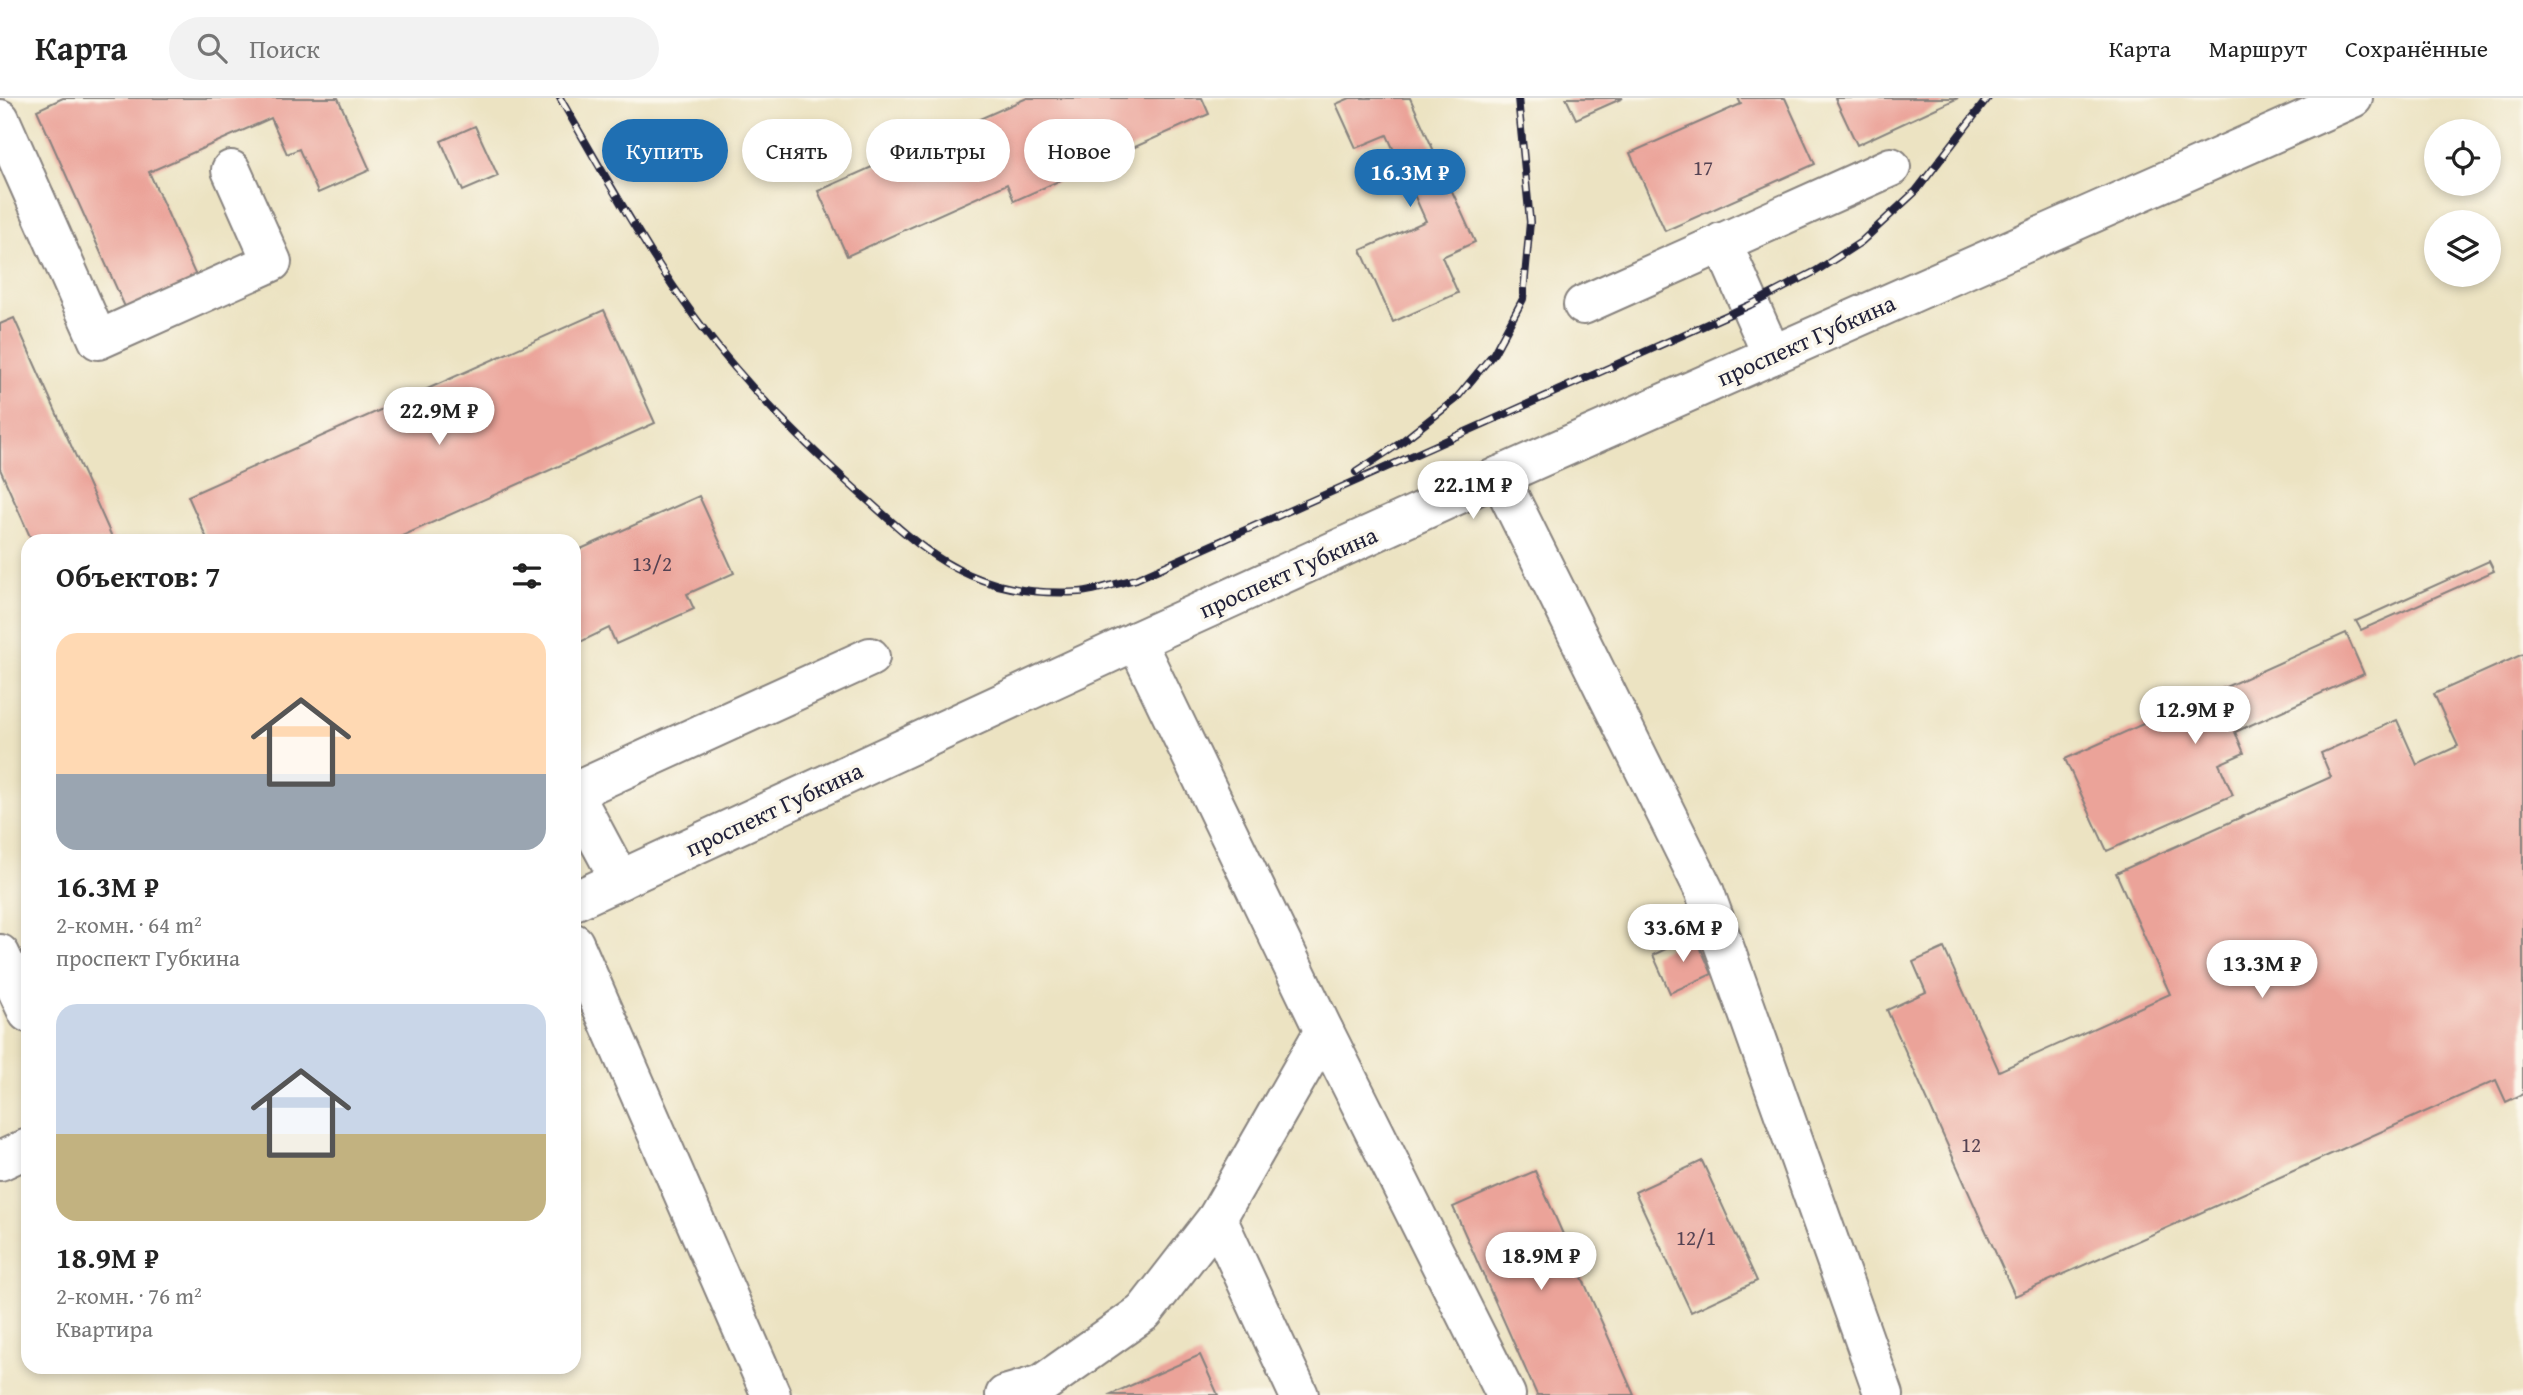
<!DOCTYPE html>
<html lang="ru">
<meta charset="utf-8">
<style>
body{margin:0;font-family:"Gentium Book Plus",serif;background:#f2f2f2;color:#222;height:100vh;display:flex;flex-direction:column;font-size:26px;white-space:nowrap}
*{box-sizing:border-box;margin:0}
p{font-size:23px;color:#767676}
.icon{flex:none;width:38px;height:38px;fill:none;stroke:currentColor;stroke-width:2;stroke-linecap:round;stroke-linejoin:round}
.map{position:relative;flex:1;overflow:hidden}
.sheet{position:absolute;left:21px;top:436px;width:560px;height:840px;display:flex;flex-direction:column;background:#fff;border-radius:21px;box-shadow:0 4px 10px #0003}
.sheet>*{flex:none}
.guide{position:absolute;left:602px;top:21px;width:665px;height:63px;display:flex;gap:14px}
.fabs{position:absolute;left:2424px;top:21px;display:grid;gap:14px}
.fabs a{display:grid;place-items:center;width:77px;height:77px;border-radius:50%;background:#fff;box-shadow:0 4px 10px #0003;font-size:35px}
.price{position:absolute;translate:-50% -60px;padding:0 16px;border-radius:24px;background:#fff;color:#222;font-size:23px;line-height:46px;filter:drop-shadow(0 2px 4px #0008)}
.price::after{content:'';position:absolute;left:50%;top:42px;width:21px;height:16px;margin-left:-10px;background:inherit;clip-path:polygon(0 0,100% 0,50% 100%)}
.price.active{background:#1f6fb2;color:#fff}
ul{padding:0;list-style:none}
li{display:grid;align-content:center;gap:14px;height:371px;padding:0 35px}
li span{display:grid;place-items:center;height:217px;border-radius:21px;color:#555}
li>.icon{margin-inline-start:auto}
span .icon{width:126px;height:126px;fill:#fffc;stroke-width:1}
li b{font-size:30px}
h2{display:flex;justify-content:space-between;align-items:center;height:84px;padding:0 35px;font-size:30px}
.pill{padding:0 24px;border-radius:32px;background:#fff;box-shadow:0 4px 10px #0003;font-size:24px;line-height:63px}
.pill.active{background:#1f6fb2;color:#fff}
header{display:flex;align-items:center;gap:42px;box-sizing:border-box;height:98px;padding:0 35px;background:#fff;border-bottom:2px solid #e0e0e0}
header strong{font-size:33px}
nav{display:flex;gap:38px;margin-inline-start:auto;font-size:24px}
.search{width:490px;height:63px;background:#f2f2f2;display:flex;align-items:center;gap:18px;box-sizing:border-box;padding:0 24px;border-radius:38px;color:#767676;font-size:26px}
.map>svg:first-child{display:block}
</style>
<header>
<strong>Карта</strong>
<div class="search"><svg class="icon" aria-label="search" viewBox="0 0 24 24"><circle cx="10" cy="10" r="6"/><path d="M15 15l6 6"/></svg>Поиск</div>
<nav><a>Карта</a><a>Маршрут</a><a>Сохранённые</a></nav>
</header>
<div class="map">
<svg width="2523" height="1297" viewBox="0 0 2523 1297">
<rect width="100%" height="100%" fill="#fbf7ec"/>
<filter id="ink" filterUnits="userSpaceOnUse"><feTurbulence type="fractalNoise" baseFrequency=".0143" numOctaves="2"/><feDisplacementMap in="SourceGraphic" scale="14" xChannelSelector="R" yChannelSelector="G"/><feConvolveMatrix kernelMatrix="1 2 1 2 8 2 1 2 1" color-interpolation-filters="sRGB"/></filter>
<filter id="wash" filterUnits="userSpaceOnUse"><feTurbulence type="fractalNoise" baseFrequency=".00686" numOctaves="4" result="noise"/><feDisplacementMap in="SourceGraphic" scale="28" xChannelSelector="R" yChannelSelector="G"/><feGaussianBlur stdDeviation="1.57" result="paint"/><feColorMatrix in="noise" values="0 0 0 0 0 0 0 0 0 0 0 0 0 0 0 0 0 1.4 0 .05"/><feComposite in="paint" operator="in"/></filter>
<g filter="url(#wash)">
<rect width="100%" height="100%" fill="#ece3c2"/>
<g id="blocks">
<!-- building -->
<g fill="#eba399">
<path d="M 63,0 L 338,0 L 370,72 L 318,95 L 299,51 L 287,56 L 271,20 L 149,74 L 200,187 L 129,218 L 37,12 Z"/>
<path d="M 1027,0 L 1202,0 L 1209,16 L 1014,103 L 1007,86 L 847,158 L 818,93 Z"/>
<path d="M 1350,0 L 1410,0 L 1475,144 L 1442,159 L 1458,195 L 1393,224 L 1361,152 L 1426,123 L 1387,37 L 1356,50 L 1336,6 Z"/>
<path d="M 1566,0 L 1623,0 L 1576,21 Z"/>
<path d="M 1738,0 L 1785,0 L 1815,66 L 1665,133 L 1630,55 L 1741,6 Z"/>
<path d="M 1835,0 L 1958,0 L 1857,47 Z"/>
<path d="M 475,28 L 498,78 L 463,93 L 441,43 Z"/>
<path d="M 604,212 L 655,325 L 391,443 L 208,443 L 188,398 Z"/>
<path d="M 14,220 L 112,439 L 114,443 L 32,443 L 0,371 L 0,226 Z"/>
<path d="M 699,398 L 734,475 L 687,496 L 694,511 L 616,546 L 609,530 L 574,547 L 574,454 Z"/>
<path d="M 2489,463 L 2494,473 L 2361,532 L 2356,523 Z"/>
<path d="M 2346,535 L 2364,576 L 2235,634 L 2244,655 L 2219,666 L 2233,697 L 2107,753 L 2065,661 Z"/>
<path d="M 2523,556 L 2523,996 L 2506,1004 L 2496,982 L 2015,1198 L 1887,912 L 1926,894 L 1913,864 L 1944,850 L 1999,973 L 2170,896 L 2116,775 L 2331,679 L 2321,655 L 2397,622 L 2417,667 L 2458,648 L 2434,596 Z"/>
<path d="M 1695,837 L 1712,876 L 1670,895 L 1653,857 Z"/>
<path d="M 1702,1063 L 1757,1183 L 1691,1214 L 1635,1094 Z"/>
<path d="M 1535,1073 L 1634,1297 L 1537,1297 L 1453,1109 Z"/>
<path d="M 1200,1257 L 1218,1297 L 1109,1297 Z"/>
</g>
</g>
</g>
<g filter="url(#ink)">
<use href="#blocks" fill-opacity="0" stroke="#87827e" stroke-width="2"/>
<g fill="none" stroke-linecap="round" stroke-linejoin="round">
<!-- minor casing -->
<g stroke="#87827e" stroke-width="42">
<g id="minor">
<path d="M 0,21 L 98,242 L 272,164 L 231,72"/>
<path d="M 1722,144 L 1772,257"/>
<path d="M 1583,207 L 1891,69"/>
<path d="M 1499,378 L 1704,792 L 1884,1297"/>
<path d="M 1136,543 L 1324,933 L 1506,1297"/>
<path d="M 574,694 L 870,559"/>
<path d="M 574,696 L 620,782"/>
<path d="M 574,845 L 771,1297"/>
<path d="M 0,856 L 28,915"/>
<path d="M 1217,1120 L 1299,1297"/>
<path d="M 1005,1297 L 1042,1286 L 1144,1214 L 1217,1120 L 1324,933"/>
</g>
</g>
<!-- major casing -->
<g stroke="#87827e" stroke-width="42">
<g id="major">
<path d="M 574,803 L 1136,543 L 1499,378 L 2353,0"/>
<path d="M 0,1063 L 28,1050"/>
</g>
</g>
<!-- minor -->
<use href="#minor" stroke="#fff" stroke-width="38"/>
<!-- major -->
<use href="#major" stroke="#fff" stroke-width="38"/>
<!-- rail casing -->
<g stroke="#22223b" stroke-width="8">
<g id="rail">
<path d="M 560,0 C 613,92 666,190 736,271 C 775,316 819,359 864,399 C 896,427 929,460 970,477 C 1003,492 1043,496 1079,494 C 1097,493 1117,485 1136,481 L 1750,207 L 1816,173 L 1861,144 L 1916,93 L 1988,0"/>
<path d="M 1356,374 L 1399,346 L 1456,301 L 1494,255 L 1523,201 L 1530,124 L 1518,0"/>
</g>
</g>
<!-- rail -->
<use href="#rail" stroke="#fbf7ec" stroke-width="5" stroke-dasharray="16" stroke-linecap="butt"/>
</g>
</g>
<g text-anchor="middle" dominant-baseline="central" stroke-width="7" stroke-linejoin="round" paint-order="stroke">
<!-- number labels -->
<g font-size="21" fill="#544252">
<text x="1703" y="69">17</text>
<text x="652" y="465">13/2</text>
<text x="1971" y="1046">12</text>
<text x="1696" y="1139">12/1</text>
</g>
<!-- street labels -->
<g font-size="24" fill="#22223b" stroke="#fbf7ec">
<text transform="translate(1806 242) rotate(-24)">проспект Губкина</text>
<text transform="translate(1288 474) rotate(-24)">проспект Губкина</text>
<text transform="translate(774 711) rotate(-25)">проспект Губкина</text>
</g>
</g>
</svg>
<div class="fabs">
<a><svg class="icon" aria-label="locate" viewBox="0 0 24 24"><circle cx="12" cy="12" r="6"/><path d="M12 2v4M12 18v4M2 12h4M18 12h4"/></svg></a>
<a><svg class="icon" aria-label="layers" viewBox="0 0 24 24"><path d="M12 4l9 5-9 5-9-5zM3 14l9 5 9-5"/></svg></a>
</div>
<b class="price active" style="left:1410px;top:111px">16.3M ₽</b>
<b class="price" style="left:439px;top:349px">22.9M ₽</b>
<b class="price" style="left:1473px;top:423px">22.1M ₽</b>
<b class="price" style="left:2195px;top:648px">12.9M ₽</b>
<b class="price" style="left:1683px;top:866px">33.6M ₽</b>
<b class="price" style="left:2262px;top:902px">13.3M ₽</b>
<b class="price" style="left:1541px;top:1194px">18.9M ₽</b>
<div class="guide">
<a class="pill active">Купить</a>
<a class="pill">Снять</a>
<a class="pill">Фильтры</a>
<a class="pill">Новое</a>
</div>
<section class="sheet">
<h2>Объектов: 7<svg class="icon" aria-label="filters" viewBox="0 0 24 24"><path d="M4 7h16M4 17h16"/><circle cx="9" cy="7" r="2"/><circle cx="15" cy="17" r="2"/></svg></h2>
<ul>
<li><span style="background:linear-gradient(#ffd9b3 65%,#9aa5b1 0)"><svg class="icon" aria-label="home" viewBox="0 0 24 24"><path d="M3 11l9-7 9 7M6 9v11h12V9"/></svg></span><div><b>16.3M ₽</b><p>2-комн. · 64 m²</p><p>проспект Губкина</p></div></li>
<li><span style="background:linear-gradient(#c9d6e8 60%,#c2b280 0)"><svg class="icon" aria-label="home" viewBox="0 0 24 24"><path d="M3 11l9-7 9 7M6 9v11h12V9"/></svg></span><div><b>18.9M ₽</b><p>2-комн. · 76 m²</p><p>Квартира</p></div></li>
</ul>
</section>
</div>
